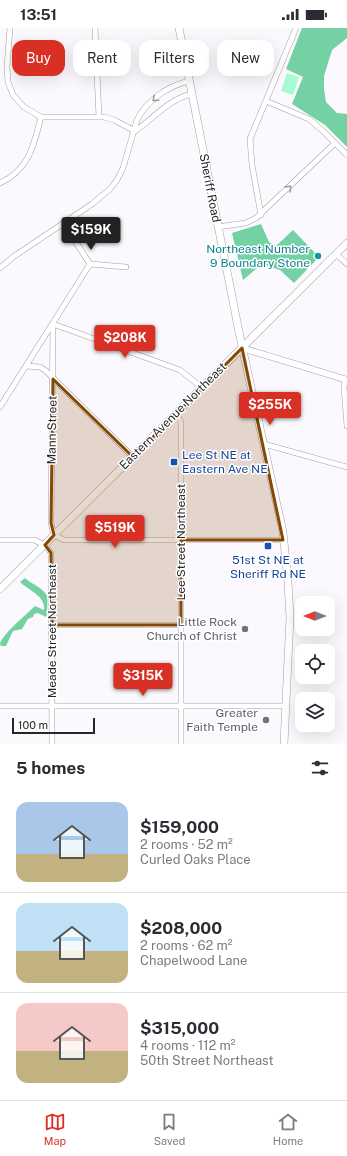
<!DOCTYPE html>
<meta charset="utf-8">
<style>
body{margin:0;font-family:"Public Sans",sans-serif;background:#f2f2f3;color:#2b2b33;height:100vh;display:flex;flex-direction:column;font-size:15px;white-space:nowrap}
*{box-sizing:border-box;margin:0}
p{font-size:13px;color:#7c7c81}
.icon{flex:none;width:22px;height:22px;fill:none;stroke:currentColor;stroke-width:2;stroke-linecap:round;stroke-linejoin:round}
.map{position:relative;height:716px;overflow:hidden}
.panel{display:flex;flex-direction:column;background:#fff;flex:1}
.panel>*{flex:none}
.top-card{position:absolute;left:12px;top:12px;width:323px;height:36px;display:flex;gap:8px}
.needle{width:26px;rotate:270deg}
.buttons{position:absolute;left:295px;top:568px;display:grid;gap:8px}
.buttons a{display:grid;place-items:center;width:40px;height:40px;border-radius:8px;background:#fff;box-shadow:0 4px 16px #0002;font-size:20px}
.scale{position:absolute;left:12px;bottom:10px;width:83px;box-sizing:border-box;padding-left:4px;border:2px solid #282728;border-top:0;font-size:11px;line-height:14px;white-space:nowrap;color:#282728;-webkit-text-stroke:3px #fff;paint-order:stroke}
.price{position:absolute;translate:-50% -34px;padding:0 9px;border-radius:4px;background:#d93025;color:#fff;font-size:13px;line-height:26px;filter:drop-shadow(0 1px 2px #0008)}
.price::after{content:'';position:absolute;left:50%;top:24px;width:12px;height:9px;margin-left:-6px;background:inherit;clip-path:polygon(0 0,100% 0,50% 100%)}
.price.current{background:#222;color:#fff}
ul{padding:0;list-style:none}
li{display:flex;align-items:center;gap:12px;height:100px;padding:0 16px}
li+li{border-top:1px solid #e1e1e2}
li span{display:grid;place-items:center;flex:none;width:112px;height:80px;border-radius:12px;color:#555}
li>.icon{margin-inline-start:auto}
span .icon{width:48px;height:48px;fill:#fffc;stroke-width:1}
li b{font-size:17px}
h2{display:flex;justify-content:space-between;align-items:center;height:48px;padding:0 16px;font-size:17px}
.tag{padding:0 14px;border-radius:12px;background:#fff;box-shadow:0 4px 16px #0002;font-size:14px;line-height:36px}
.tag.current{background:#d93025;color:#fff}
.status{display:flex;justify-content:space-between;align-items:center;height:28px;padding:0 20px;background:#fff;direction:ltr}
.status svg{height:11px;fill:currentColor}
.menu{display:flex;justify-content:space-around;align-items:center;height:56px;border-top:1px solid #e1e1e2;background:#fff;font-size:11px;color:#7c7c81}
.menu a{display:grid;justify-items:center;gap:2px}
.menu .current{color:#d93025}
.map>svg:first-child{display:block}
</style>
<div class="status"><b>13:51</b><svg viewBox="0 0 49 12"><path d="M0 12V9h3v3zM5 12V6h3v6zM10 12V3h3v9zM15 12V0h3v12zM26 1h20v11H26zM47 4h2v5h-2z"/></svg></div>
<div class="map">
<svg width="347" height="716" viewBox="0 0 347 716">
<rect width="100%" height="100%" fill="#fbf9fd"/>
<!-- green -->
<path fill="#a6fcd0" d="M 287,45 L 299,49 L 293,67 L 281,63 Z"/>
<!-- forest -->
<g fill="#73d1a4">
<path d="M 302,0 L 347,0 L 347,10 L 332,22 L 324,48 L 324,61 L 326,74 L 337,85 L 347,86 L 347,119 L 325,97 L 292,76 L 303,49 L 286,41 Z"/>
<path d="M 261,196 L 269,214 L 276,218 L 293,202 L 319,229 L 294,255 L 280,242 L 262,236 L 243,252 L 232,205 Z"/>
<path d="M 25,550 C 31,556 44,560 47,568 C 48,573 47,582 47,587 L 46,589 L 38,585 L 34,586 L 33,589 L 28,591 L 22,601 L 13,603 L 6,618 L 2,618 L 0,617 C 0,608 27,586 35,578 L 44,582 C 46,568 28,562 20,554 Z"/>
</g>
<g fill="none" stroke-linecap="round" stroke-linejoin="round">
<!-- minor casing -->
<g stroke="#a2a1a4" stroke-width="6">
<g id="minor">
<path d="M 10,0 L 7,39 L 8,54 L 13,67 L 24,79 L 41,89 L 104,89 L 114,92 L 135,103"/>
<path d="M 95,0 L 99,89"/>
<path d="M 266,73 L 309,91 L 323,103 L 347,127"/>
<path d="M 135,103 C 154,90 168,72 191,66"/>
<path d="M 0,155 C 29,142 34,117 41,89"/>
<path d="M 261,187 L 252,137 L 250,111 L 296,0"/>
<path d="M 64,196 L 90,236 L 126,239"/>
<path d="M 217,199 L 246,195 L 256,190 L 335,115"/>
<path d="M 336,226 L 347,236"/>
<path d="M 0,240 L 13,229 L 92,176 L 110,161 L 117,152 L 123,140 L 137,92 C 147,72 168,58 189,53"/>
<path d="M 26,338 L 40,339 L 46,343 L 133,429"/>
<path d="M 345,351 L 344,359 L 347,398"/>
<path d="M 201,359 L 180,342 L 53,296 L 51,495 L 54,507 L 64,512 L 283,512"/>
<path d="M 0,379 L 90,236"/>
<path d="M 177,385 L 181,395 L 181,716"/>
<path d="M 264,416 L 347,439"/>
<path d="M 0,512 L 34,512 L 45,517 L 51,525 L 52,716"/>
<path d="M 52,597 L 181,597"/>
<path d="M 0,678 L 286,678"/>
</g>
</g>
<!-- tertiary casing -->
<g stroke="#a2a1a4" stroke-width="7">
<path id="tertiary" d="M 242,320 L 347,352"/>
</g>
<!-- secondary casing -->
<g stroke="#a2a1a4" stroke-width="8">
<g id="secondary">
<path d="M 179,0 L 240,309 L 283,504 L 288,554 L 290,590 L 284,716"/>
<path d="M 0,561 L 347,215"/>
</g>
</g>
<!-- minor -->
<use href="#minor" stroke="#fff" stroke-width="5"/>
<!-- tertiary -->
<use href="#tertiary" stroke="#fff" stroke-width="6"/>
<!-- secondary -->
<use href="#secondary" stroke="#fff" stroke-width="7"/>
</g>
<!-- one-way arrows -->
<defs><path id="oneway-chevron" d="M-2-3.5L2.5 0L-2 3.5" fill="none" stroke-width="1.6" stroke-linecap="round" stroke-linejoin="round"/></defs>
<g stroke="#9e9e9e">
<use href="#oneway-chevron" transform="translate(155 71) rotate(138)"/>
<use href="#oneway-chevron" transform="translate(289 160) rotate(-44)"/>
</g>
<!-- marked area -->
<path fill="#854805" fill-opacity="0.2" stroke="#854805" stroke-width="3" stroke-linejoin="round" d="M 242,320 L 283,512 L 181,512 L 181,597 L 52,597 L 51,525 L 45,517 L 54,507 L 51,495 L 53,351 L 133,429 Z"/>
<!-- markers -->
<circle fill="#0f9aa8" stroke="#fff" stroke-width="1.5" cx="318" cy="228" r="4"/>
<g fill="#1a4fb4" stroke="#fff" stroke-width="1.5">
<rect x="170" y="430" width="8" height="8" rx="2"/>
<rect x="264" y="514" width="8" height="8" rx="2"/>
</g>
<g fill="#6b7280" stroke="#fff" stroke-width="1.5">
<circle cx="245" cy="601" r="4"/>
<circle cx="266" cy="692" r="4"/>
</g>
<g text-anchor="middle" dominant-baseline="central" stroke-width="3" stroke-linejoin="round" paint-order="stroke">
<!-- street labels -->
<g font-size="12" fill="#282728" stroke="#fff">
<text transform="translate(210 160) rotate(79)">Sheriff Road</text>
<text transform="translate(173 388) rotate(-45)">Eastern Avenue Northeast</text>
<text transform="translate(52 402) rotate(-89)">Mann Street</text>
<text transform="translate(181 514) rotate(-90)">Lee Street Northeast</text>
<text transform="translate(52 603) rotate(-90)">Meade Street Northeast</text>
</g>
<!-- culture labels -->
<g font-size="12" fill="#0d838f" stroke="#fff" text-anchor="end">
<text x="310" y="221">Northeast Number<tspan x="310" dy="14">9 Boundary Stone</tspan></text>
</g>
<!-- transit labels -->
<g font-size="12" fill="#164399" stroke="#fff" text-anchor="start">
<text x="182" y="427">Lee St NE at<tspan x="182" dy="14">Eastern Ave NE</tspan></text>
<text x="268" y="532" text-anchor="middle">51st St NE at<tspan x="268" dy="14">Sheriff Rd NE</tspan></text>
</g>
<!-- worship labels -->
<g font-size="12" fill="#5b616d" stroke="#fff" text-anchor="end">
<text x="237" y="594">Little Rock<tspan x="237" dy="14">Church of Christ</tspan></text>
<text x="258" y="685">Greater<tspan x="258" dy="14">Faith Temple</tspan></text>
</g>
</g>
</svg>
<div class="buttons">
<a><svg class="needle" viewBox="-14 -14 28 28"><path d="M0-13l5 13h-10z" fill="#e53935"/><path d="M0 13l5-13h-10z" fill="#7c7c81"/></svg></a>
<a><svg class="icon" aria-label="locate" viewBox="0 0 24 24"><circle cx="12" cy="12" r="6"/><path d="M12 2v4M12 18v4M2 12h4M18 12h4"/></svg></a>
<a><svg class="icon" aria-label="layers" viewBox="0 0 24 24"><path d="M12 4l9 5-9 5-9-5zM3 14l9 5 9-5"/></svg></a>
</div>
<div class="scale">100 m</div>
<b class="price current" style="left:91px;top:223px">$159K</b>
<b class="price" style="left:125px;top:331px">$208K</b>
<b class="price" style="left:270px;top:398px">$255K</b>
<b class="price" style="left:115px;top:521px">$519K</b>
<b class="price" style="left:143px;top:669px">$315K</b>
<div class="top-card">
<a class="tag current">Buy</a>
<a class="tag">Rent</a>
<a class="tag">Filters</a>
<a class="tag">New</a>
</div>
</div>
<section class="panel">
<h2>5 homes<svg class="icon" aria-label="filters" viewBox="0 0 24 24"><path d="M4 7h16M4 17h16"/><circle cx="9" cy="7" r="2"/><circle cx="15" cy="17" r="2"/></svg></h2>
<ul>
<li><span style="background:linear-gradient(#a9c7e8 65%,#c2b280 0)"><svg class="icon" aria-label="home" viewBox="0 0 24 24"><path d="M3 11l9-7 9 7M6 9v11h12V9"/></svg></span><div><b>$159,000</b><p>2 rooms · 52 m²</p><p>Curled Oaks Place</p></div></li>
<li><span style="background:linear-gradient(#bfe0f5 60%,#c2b280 0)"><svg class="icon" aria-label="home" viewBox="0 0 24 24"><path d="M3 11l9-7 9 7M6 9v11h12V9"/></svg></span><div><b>$208,000</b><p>2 rooms · 62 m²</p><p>Chapelwood Lane</p></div></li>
<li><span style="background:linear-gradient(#f6c9c9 60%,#c2b280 0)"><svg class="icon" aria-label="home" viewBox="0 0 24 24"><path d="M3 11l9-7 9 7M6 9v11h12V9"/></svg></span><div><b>$315,000</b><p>4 rooms · 112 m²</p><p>50th Street Northeast</p></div></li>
</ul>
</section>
<nav class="menu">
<a class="current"><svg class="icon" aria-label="map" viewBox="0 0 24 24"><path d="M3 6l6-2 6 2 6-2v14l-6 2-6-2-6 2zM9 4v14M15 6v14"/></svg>Map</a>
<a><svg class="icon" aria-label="saved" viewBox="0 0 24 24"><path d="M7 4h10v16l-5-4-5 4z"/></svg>Saved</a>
<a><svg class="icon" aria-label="home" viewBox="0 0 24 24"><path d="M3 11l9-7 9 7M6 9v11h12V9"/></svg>Home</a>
</nav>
